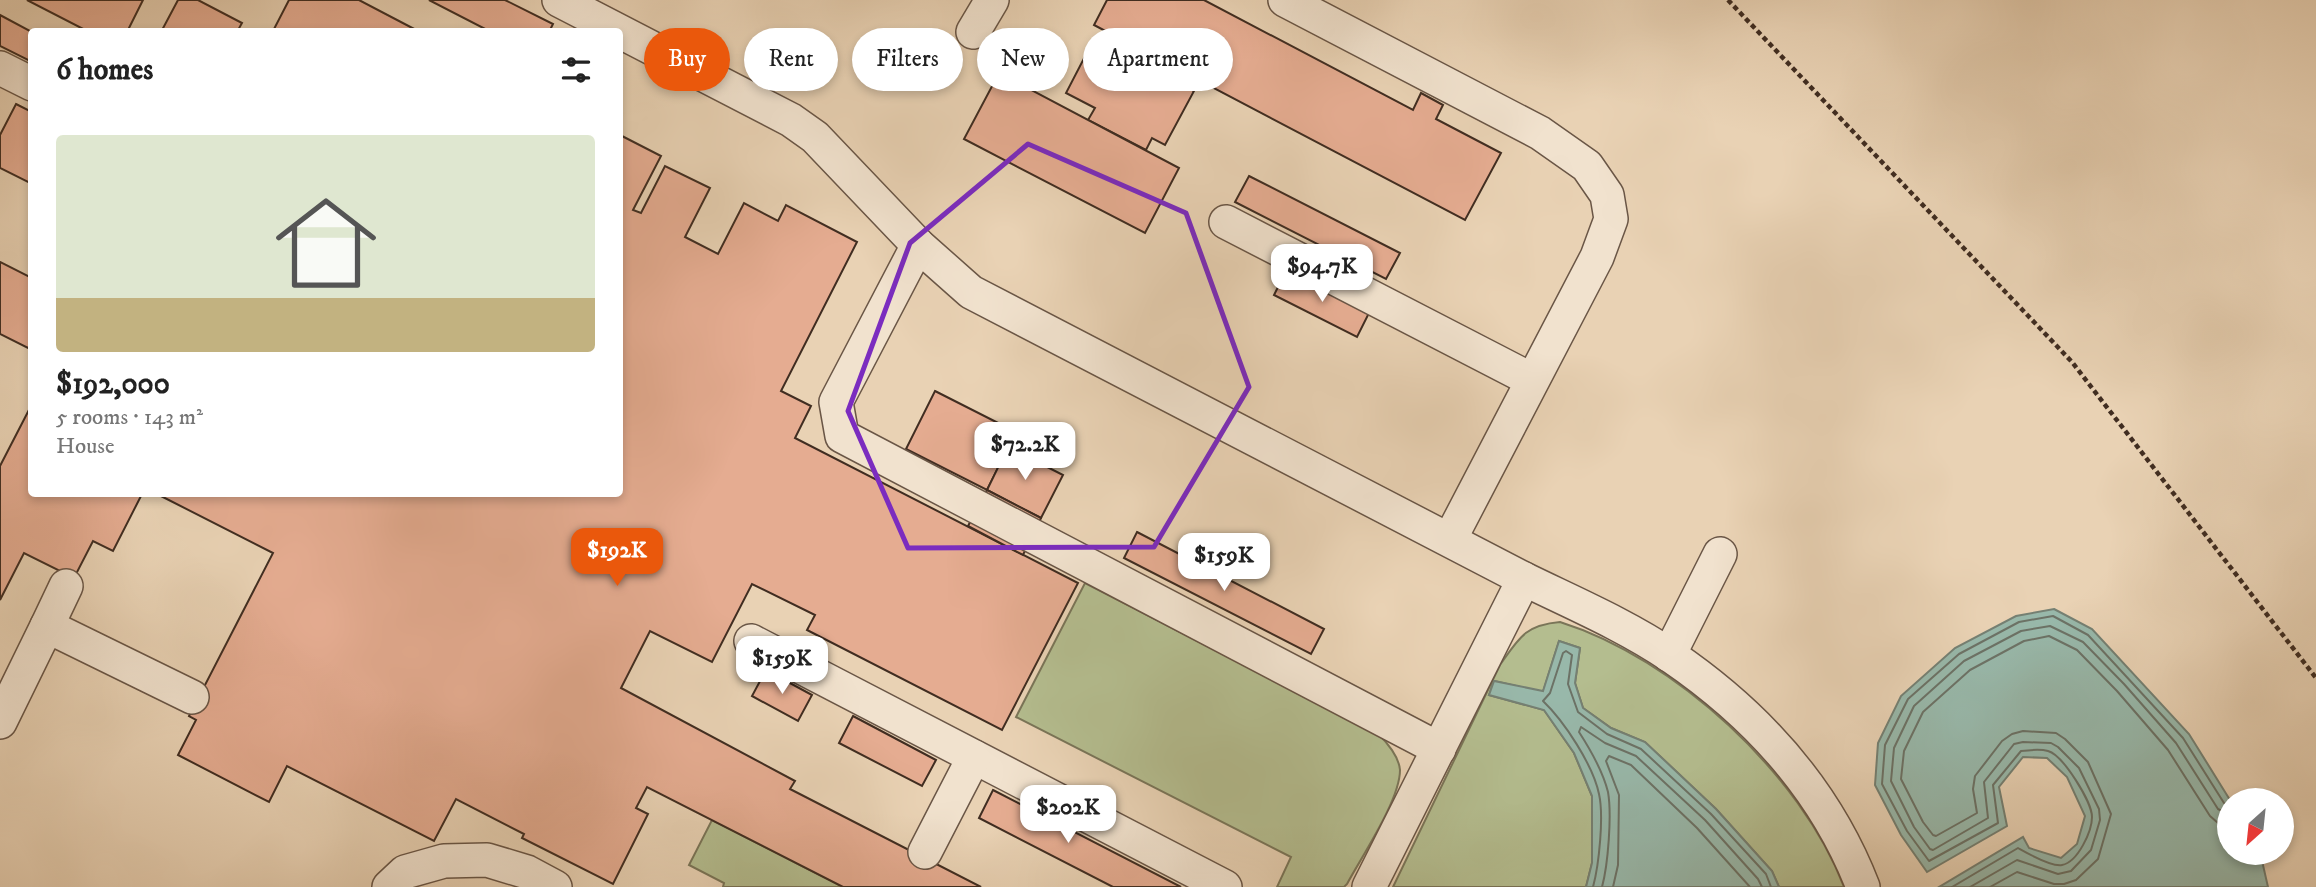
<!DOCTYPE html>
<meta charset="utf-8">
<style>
body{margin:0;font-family:"IM FELL DW Pica",serif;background:#f2f2f2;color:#222;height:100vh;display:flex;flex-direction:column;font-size:26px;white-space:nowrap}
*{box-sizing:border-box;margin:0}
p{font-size:23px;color:#767676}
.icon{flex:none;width:38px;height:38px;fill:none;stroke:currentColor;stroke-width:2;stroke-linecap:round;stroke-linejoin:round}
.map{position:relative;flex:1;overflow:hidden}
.side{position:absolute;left:28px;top:28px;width:595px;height:469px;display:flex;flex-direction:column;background:#fff;border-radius:7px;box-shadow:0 4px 10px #0003}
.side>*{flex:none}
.top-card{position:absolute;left:644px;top:28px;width:665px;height:63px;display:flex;gap:14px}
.needle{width:46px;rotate:207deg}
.controls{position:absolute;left:2217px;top:788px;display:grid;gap:14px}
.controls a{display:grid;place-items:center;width:77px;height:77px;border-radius:50%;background:#fff;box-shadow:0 4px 10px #0003;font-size:35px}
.price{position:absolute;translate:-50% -60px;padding:0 16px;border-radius:14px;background:#fff;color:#222;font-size:23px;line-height:46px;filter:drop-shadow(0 2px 4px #0008)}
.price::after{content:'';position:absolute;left:50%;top:42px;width:21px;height:16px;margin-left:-10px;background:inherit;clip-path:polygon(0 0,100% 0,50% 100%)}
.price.current{background:#ea580c;color:#fff}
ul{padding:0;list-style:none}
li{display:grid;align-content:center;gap:14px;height:371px;padding:0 28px}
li+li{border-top:2px solid #e0e0e0}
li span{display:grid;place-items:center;height:217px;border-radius:7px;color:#555}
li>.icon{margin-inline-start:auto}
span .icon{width:126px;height:126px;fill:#fffc;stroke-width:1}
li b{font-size:30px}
h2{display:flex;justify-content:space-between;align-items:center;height:84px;padding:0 28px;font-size:30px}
.pill{padding:0 24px;border-radius:32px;background:#fff;box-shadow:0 4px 10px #0003;font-size:24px;line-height:63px}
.pill.current{background:#ea580c;color:#fff}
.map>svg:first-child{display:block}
</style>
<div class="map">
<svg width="2316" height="887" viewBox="0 0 2316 887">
<rect width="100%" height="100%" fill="#e9d2b4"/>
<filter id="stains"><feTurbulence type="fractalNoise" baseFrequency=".00286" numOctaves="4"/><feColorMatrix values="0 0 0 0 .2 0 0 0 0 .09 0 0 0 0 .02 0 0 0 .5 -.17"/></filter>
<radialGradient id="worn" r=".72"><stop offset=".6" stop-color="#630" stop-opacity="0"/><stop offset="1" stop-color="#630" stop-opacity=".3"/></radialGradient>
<!-- green -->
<g fill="#b4bd8f" stroke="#7a7558" stroke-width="2">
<path d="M 1085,583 L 1378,734 C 1387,742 1399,757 1400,770 C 1400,800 1362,856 1347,884 L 1344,887 L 1277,887 L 1291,857 L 1016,717 Z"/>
<path d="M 1560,622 C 1675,658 1801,774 1844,887 L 1779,887 L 1772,871 L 1716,809 L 1645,742 L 1611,728 L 1583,708 L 1575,683 L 1580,648 L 1559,641 L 1543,692 L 1494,681 L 1489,695 L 1544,710 L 1574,753 L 1592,796 L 1592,863 L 1586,887 L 1393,887 L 1500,665 C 1519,638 1525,625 1560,622 Z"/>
<path d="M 712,820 L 843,887 L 723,887 L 724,883 L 689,865 Z"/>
</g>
<!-- water -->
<g fill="#98b8aa" stroke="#758073" stroke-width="2">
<path d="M 2054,609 L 2092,629 L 2189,734 L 2230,800 L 2230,852 L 2260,852 L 2268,887 L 1939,887 L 2023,837 L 2029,848 L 2061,858 L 2077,844 L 2085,816 L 2067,777 L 2047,758 L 2023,757 L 1999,787 L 2007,826 L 1927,872 L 1901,835 L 1875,785 L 1878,743 L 1901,696 L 1955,648 L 2016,616 Z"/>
<path d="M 1559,641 L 1580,648 L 1575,683 L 1583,708 L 1611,728 L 1645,742 L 1716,809 L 1772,871 L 1779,887 L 1586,887 L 1592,863 L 1592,796 L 1574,753 L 1544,710 L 1489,695 L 1494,681 L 1543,691 Z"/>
</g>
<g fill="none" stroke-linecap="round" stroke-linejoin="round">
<!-- shore -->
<g stroke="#6c7266" stroke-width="2">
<path d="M 1593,887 C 1599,865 1604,816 1599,794 C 1593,765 1564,721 1543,701 L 1550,693 L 1563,653 L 1566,651 L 1572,655 L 1568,684 L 1578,712 L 1607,734 L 1641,749 L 1711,814 L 1766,874 L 1771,887"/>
<path d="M 1602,887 C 1608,865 1612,815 1608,792 C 1603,772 1590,749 1579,732 L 1581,727 L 1605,743 L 1636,756 L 1705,820 L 1758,879 L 1762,887"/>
<path d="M 1613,887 L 1618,865 L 1619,795 L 1606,761 L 1609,756 L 1631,765 L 1697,828 L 1750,887"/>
<path d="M 1952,887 L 2018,848 C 2027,853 2051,867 2062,865 C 2078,862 2092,831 2092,817 C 2092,802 2063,755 2048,751 C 2041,749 2029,750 2021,751 L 1993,785 L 1998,823 L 1929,861 L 1907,831 L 1882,784 L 1885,745 L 1908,699 L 1959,654 L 2019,622 L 2053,616 L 2088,635 L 2183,738 L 2224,803 L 2230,807"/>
<path d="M 1970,887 L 2017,860 L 2058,874 L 2071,871 L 2091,850 L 2100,820 L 2099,809 L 2079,768 L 2058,747 L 2051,743 L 2023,742 L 2014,744 L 1984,782 L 1988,818 L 1933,850 L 1930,849 L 1914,827 L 1891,781 L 1894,748 L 1914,706 L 1964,661 L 2021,631 L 2050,626 L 2083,642 L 2124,684 L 2176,743 L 2218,809 L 2230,815"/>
<path d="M 1990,887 L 2017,872 L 2054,884 L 2064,884 L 2076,880 L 2098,859 L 2111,814 L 2088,762 L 2065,739 L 2056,733 L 2023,731 L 2012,734 L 2002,741 L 1975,776 L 1973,789 L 1977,813 L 1936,836 L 1933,835 L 1923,822 L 1901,779 L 1904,751 L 1923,712 L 1970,670 L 2024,641 L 2049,636 L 2077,650 L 2117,691 L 2168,750 L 2210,816 L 2218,823 L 2230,826"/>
</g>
</g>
<!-- building -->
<g fill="#e5ac91" stroke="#402d21" stroke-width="2">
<path d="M 27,0 L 143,0 L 127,32 L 89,32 Z"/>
<path d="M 178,0 L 198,0 L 242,23 L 237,32 L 161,32 Z"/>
<path d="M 289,0 L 359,0 L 420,32 L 280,32 L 274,29 Z"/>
<path d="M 429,0 L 505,0 L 553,24 L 549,32 L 491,32 Z"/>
<path d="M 1107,0 L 1204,0 L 1413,110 L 1421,93 L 1443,105 L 1436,119 L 1501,153 L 1465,220 L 1094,25 Z"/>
<path d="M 0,15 L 32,32 L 32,62 L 0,46 Z"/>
<path d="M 1094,39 L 1150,68 L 1156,58 L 1186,74 L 1181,84 L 1194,91 L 1165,145 L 1152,138 L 1146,150 L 1088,120 L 1095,108 L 1066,93 Z"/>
<path d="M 999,73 L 1179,168 L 1145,233 L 964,139 Z"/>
<path d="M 16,104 L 32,112 L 32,184 L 0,168 L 0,135 Z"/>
<path d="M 620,135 L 661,156 L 633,210 L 641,213 L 665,166 L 710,188 L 685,237 L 718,254 L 744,203 L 778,221 L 786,205 L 857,242 L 781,391 L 811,406 L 795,438 L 1078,583 L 1002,730 L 807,630 L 815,615 L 752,584 L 712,662 L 650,631 L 621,688 L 795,781 L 790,789 L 981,887 L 843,887 L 647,787 L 636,808 L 648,814 L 613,884 L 522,838 L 524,834 L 456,799 L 434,841 L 287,766 L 269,802 L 178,755 L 196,720 L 189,716 L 273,553 L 157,494 L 620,494 Z"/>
<path d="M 1249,176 L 1400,253 L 1386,279 L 1235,202 Z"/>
<path d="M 0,262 L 32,278 L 32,342 L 28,348 L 0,334 Z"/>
<path d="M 1286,271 L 1369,313 L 1357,337 L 1274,295 Z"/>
<path d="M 935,391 L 1016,432 L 987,490 L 906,449 Z"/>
<path d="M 32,404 L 32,494 L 142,494 L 113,551 L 93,541 L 74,578 L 24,553 L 0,600 L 0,466 Z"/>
<path d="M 1008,447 L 1063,475 L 1041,518 L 987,490 Z"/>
<path d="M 987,490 L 1041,518 L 1023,555 L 968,526 Z"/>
<path d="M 1137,532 L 1324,629 L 1311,654 L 1124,558 Z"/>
<path d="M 766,670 L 812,695 L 798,721 L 752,696 Z"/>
<path d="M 853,716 L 936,760 L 922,786 L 839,743 Z"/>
<path d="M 993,790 L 1181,887 L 1113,887 L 979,818 Z"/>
</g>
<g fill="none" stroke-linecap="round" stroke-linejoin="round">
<!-- minor casing -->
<g stroke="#6a5646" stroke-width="36">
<g id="minor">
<path d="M 559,0 L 791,120 L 815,137 L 918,245 L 971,292 L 1524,579 C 1573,603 1625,625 1671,656 C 1756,714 1825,789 1863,887"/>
<path d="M 1285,0 L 1540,133 L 1587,166 L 1607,195 L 1611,219 L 1597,257 L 1450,539"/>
<path d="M 973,32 L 992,0"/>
<path d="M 0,68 L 32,84"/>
<path d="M 1226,222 L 1532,380"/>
<path d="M 918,245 L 836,402 L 842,436 L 1439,749"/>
<path d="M 47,626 L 66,586"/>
<path d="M 751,641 L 1225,887"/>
<path d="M 1669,655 L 1720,554"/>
<path d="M 0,722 L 47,626 L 192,697"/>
<path d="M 925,852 L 974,757"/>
<path d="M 389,887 L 405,872 L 444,861 L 487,860 L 527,872 L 555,887"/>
<path d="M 1369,887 L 1524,579"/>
</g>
</g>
<!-- path -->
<path stroke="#402d21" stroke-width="4.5" stroke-dasharray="5 3.5" stroke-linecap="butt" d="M 1728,0 L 2072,362 L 2316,678"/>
<!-- minor -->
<use href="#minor" stroke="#f1e2ce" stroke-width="33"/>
</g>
<!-- marked area -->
<path fill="none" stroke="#7b2cbf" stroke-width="5" stroke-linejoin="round" d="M 1028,144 L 1186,213 L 1249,387 L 1154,547 L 908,548 L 848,411 L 910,243 Z"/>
<rect width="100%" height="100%" filter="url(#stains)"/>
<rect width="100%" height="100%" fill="url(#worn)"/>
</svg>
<div class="controls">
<a><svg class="needle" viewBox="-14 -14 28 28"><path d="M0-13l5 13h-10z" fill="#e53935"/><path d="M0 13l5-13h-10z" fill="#767676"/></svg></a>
</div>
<b class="price" style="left:1322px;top:304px">$94.7K</b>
<b class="price" style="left:1025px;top:482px">$72.2K</b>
<b class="price current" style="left:617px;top:588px">$192K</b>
<b class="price" style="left:1224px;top:593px">$159K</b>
<b class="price" style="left:782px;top:696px">$159K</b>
<b class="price" style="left:1068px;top:845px">$202K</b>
<div class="top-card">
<a class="pill current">Buy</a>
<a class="pill">Rent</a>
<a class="pill">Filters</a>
<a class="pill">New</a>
<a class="pill">Apartment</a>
</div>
<section class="side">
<h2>6 homes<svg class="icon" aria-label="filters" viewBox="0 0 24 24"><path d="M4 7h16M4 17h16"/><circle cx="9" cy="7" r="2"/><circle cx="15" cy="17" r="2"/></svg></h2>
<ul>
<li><span style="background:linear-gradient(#dfe7d0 75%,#c2b280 0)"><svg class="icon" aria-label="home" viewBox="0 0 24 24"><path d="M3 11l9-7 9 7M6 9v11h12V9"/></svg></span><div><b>$192,000</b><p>5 rooms · 143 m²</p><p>House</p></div></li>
</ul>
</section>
</div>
